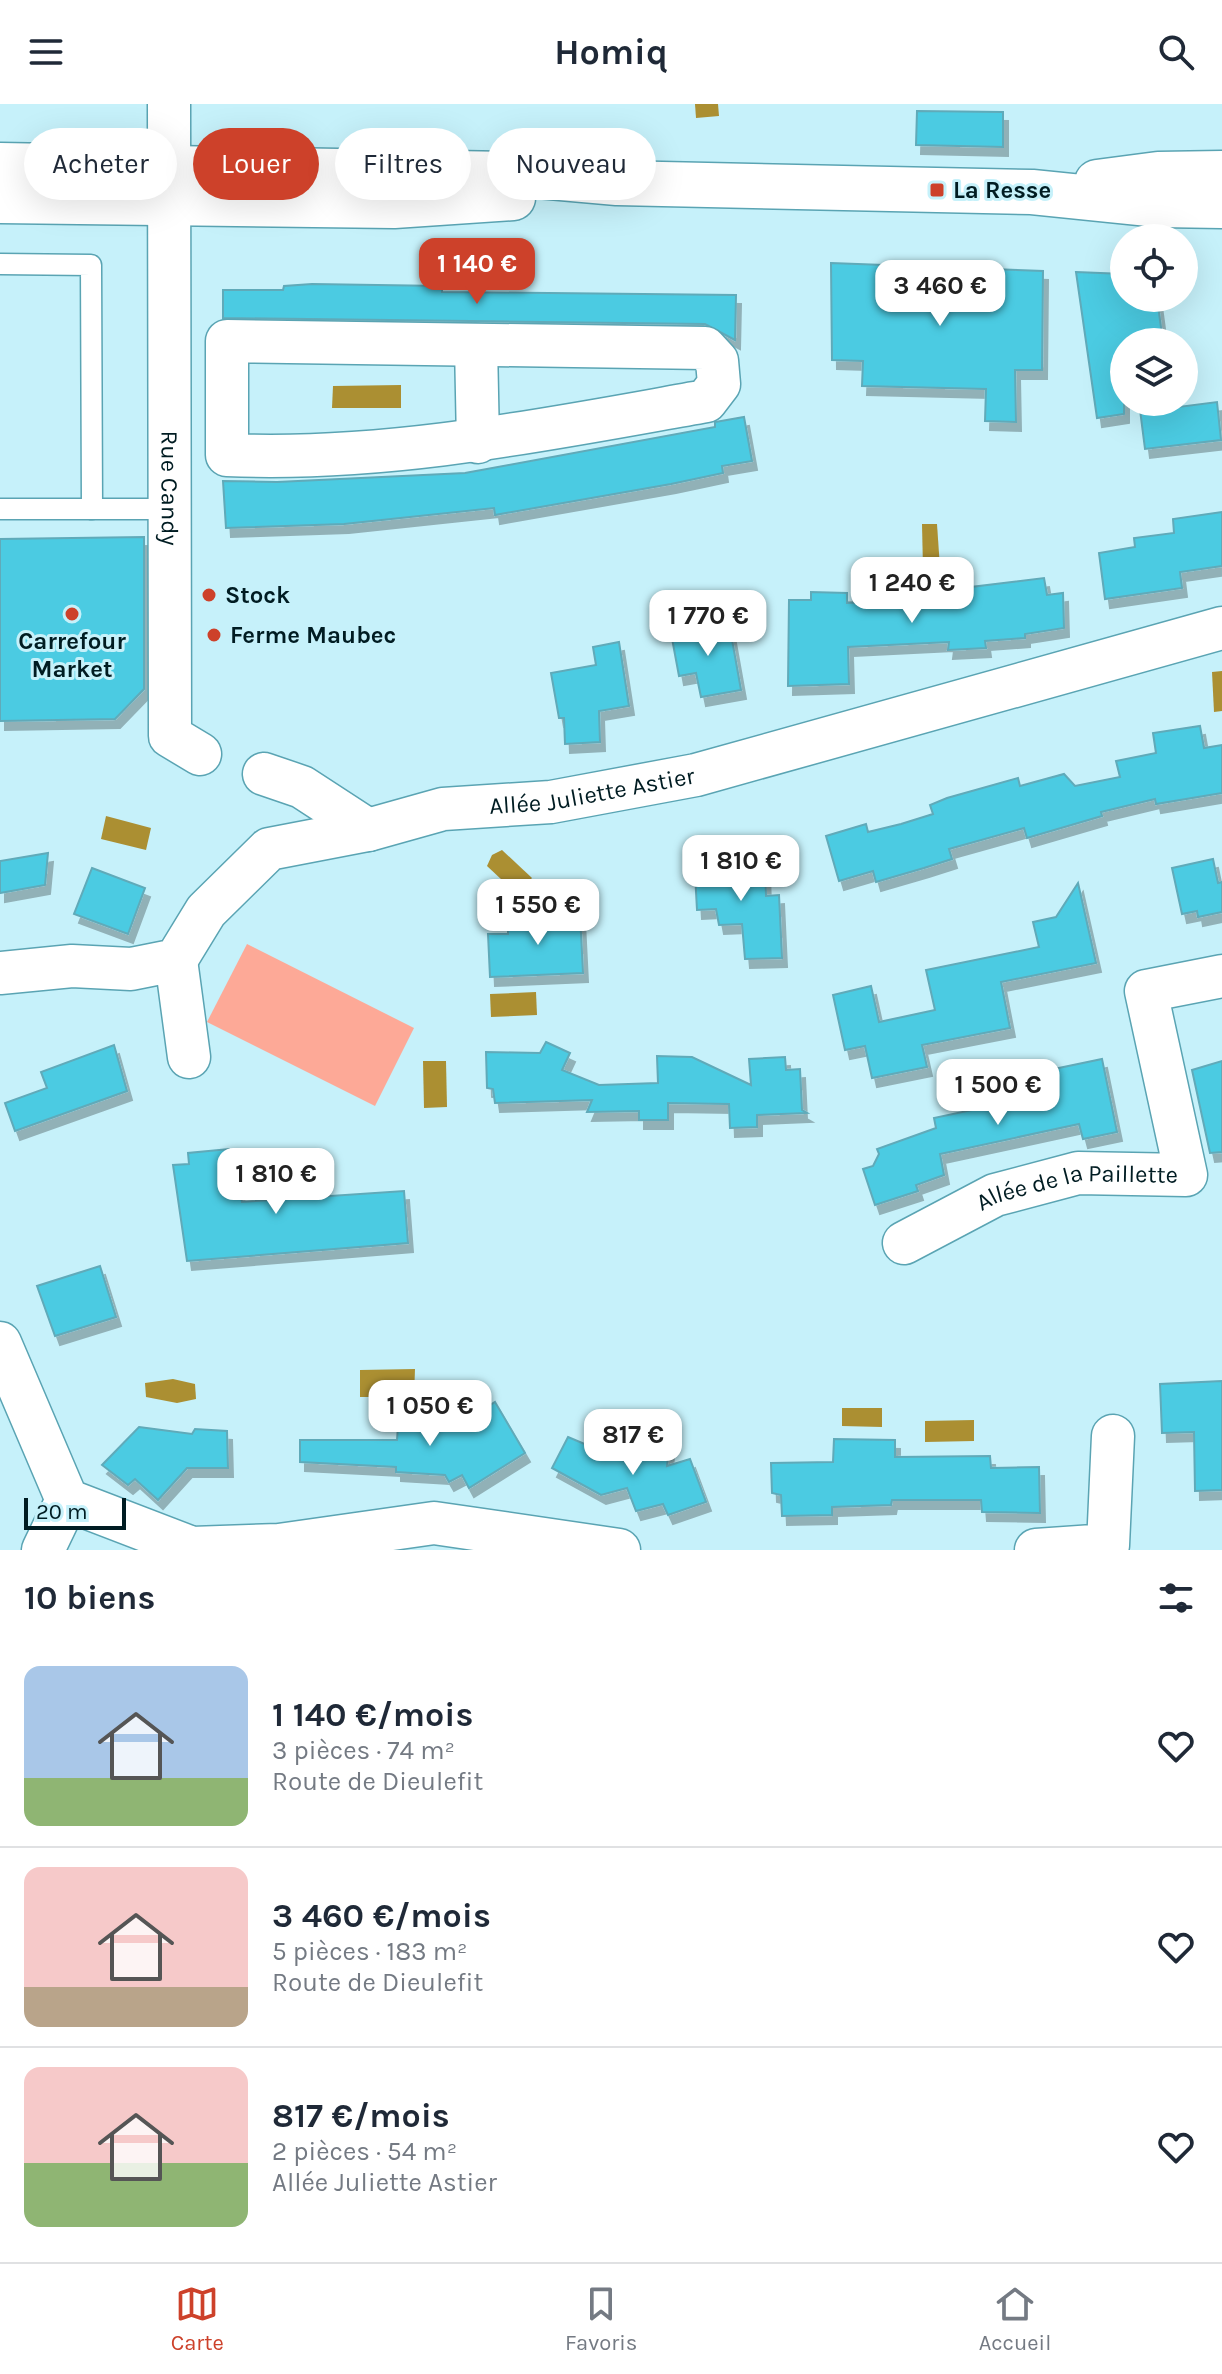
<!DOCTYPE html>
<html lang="fr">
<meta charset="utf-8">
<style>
body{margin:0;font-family:Karla,sans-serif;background:#f2f2f3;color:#1f2937;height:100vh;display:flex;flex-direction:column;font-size:30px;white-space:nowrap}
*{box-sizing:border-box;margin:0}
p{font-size:26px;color:#747a83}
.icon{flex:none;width:44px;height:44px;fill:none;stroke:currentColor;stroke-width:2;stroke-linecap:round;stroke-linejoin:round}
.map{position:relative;height:1446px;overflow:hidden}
.details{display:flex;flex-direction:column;background:#fff;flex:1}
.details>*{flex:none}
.hud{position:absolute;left:24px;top:24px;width:800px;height:72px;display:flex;gap:16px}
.buttons{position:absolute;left:1110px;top:120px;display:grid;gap:16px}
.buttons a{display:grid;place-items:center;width:88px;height:88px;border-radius:50%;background:#fff;box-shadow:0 8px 32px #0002;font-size:40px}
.scale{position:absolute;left:24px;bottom:20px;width:102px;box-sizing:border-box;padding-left:8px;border:4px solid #001c22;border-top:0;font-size:22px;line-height:28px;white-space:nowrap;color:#001c22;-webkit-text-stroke:6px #c6f1fa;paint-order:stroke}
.price{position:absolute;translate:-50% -68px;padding:0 18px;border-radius:16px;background:#fff;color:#222;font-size:26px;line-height:52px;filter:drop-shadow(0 2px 4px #0008)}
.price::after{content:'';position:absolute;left:50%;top:48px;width:24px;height:18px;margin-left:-12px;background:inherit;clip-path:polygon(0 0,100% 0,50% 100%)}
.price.active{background:#cd412a;color:#fff}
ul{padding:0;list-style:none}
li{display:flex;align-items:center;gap:24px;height:200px;padding:0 24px}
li+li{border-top:2px solid #e0e1e3}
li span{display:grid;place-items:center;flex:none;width:224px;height:160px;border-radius:16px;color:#555}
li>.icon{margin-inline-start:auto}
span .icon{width:96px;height:96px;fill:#fffc;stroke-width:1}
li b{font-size:34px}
h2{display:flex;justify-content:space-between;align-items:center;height:96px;padding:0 24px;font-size:34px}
.chip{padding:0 28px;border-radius:36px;background:#fff;box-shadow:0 8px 32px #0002;font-size:28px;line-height:72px}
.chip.active{background:#cd412a;color:#fff}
header{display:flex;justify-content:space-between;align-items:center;height:104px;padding:0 24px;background:#fff;font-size:36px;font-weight:700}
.menu{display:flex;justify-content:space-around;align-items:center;height:112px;border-top:2px solid #e0e1e3;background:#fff;font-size:22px;color:#747a83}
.menu a{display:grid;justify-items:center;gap:4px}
.menu .active{color:#cd412a}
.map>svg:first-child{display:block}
</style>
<header><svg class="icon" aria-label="menu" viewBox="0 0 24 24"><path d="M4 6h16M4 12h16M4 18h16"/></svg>Homiq<svg class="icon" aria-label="search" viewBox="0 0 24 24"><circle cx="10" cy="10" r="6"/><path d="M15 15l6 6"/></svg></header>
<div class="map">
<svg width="1222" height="1446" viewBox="0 0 1222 1446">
<defs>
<filter id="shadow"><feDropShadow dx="5" dy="9" stdDeviation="0" flood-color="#0004"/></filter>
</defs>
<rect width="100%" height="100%" fill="#c6f1fa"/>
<!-- green -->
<path fill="#fda997" d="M 247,840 L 414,924 L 375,1002 L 207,918 Z"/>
<!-- water -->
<g fill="#ab8f32">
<path d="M 695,0 L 718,0 L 719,12 L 696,14 Z"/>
<path d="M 401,281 L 401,304 L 332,304 L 333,282 Z"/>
<path d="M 922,420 L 937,420 L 940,464 L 930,469 L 923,465 Z"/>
<path d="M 1222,567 L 1222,607 L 1214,608 L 1212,568 Z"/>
<path d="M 106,712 L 151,724 L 146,746 L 101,735 Z"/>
<path d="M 502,746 L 532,774 L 517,790 L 487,762 L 492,751 Z"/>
<path d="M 536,888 L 537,911 L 491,913 L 490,890 Z"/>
<path d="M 423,957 L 446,957 L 447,1003 L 424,1004 Z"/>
<path d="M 415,1265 L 414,1293 L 360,1293 L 360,1266 Z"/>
<path d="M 173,1275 L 195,1280 L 196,1295 L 177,1299 L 146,1293 L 145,1279 Z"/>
<path d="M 842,1304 L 882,1304 L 882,1323 L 842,1322 Z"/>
<path d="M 596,1308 L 617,1319 L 633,1318 L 634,1329 L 618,1338 L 587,1323 Z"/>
<path d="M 974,1316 L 974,1337 L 925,1338 L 925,1317 Z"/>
</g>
<!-- building -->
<g fill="#4bcbe2" stroke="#60aab9" stroke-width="2" filter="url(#shadow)">
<path d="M 917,7 L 1003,8 L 1003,43 L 916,41 Z"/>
<path d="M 831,159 L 1043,167 L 1042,266 L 1015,266 L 1016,318 L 985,317 L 986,285 L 862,282 L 863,257 L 832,256 Z"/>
<path d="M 1076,168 L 1124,170 L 1124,194 L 1157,194 L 1163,238 L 1124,238 L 1124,310 L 1097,314 Z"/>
<path d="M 312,180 L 442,182 L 442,188 L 736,191 L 735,236 L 705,220 L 223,214 L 223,186 L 283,186 L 284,182 Z"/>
<path d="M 1139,298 L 1170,298 L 1171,304 L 1217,298 L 1221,336 L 1145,345 Z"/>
<path d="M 744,313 L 752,357 L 722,362 L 723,369 L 671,380 L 495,411 L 494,404 L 344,420 L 226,424 L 223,377 L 277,378 L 465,369 L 715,323 L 715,318 Z"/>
<path d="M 1222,408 L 1222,462 L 1180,468 L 1182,484 L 1105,495 L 1099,449 L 1135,443 L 1134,434 L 1174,429 L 1173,415 Z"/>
<path d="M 144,433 L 144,585 L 115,615 L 0,617 L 0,435 Z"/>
<path d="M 1044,474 L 1047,491 L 1063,489 L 1064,524 L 1025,530 L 1025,534 L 985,537 L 986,544 L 948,546 L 949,538 L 848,543 L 849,580 L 788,582 L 789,496 L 811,496 L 811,488 L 847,489 L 847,499 L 963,495 L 963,484 Z"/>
<path d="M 729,519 L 741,586 L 701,593 L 696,569 L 679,572 L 671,529 Z"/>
<path d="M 619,538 L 629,602 L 599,607 L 600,638 L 565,640 L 564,614 L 559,614 L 551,569 L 596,561 L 593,543 Z"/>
<path d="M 1200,622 L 1204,644 L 1222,641 L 1222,689 L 1156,700 L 1155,695 L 1101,708 L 1102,712 L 1027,734 L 1024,724 L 949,745 L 952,755 L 924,764 L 876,778 L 873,767 L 839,777 L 826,732 L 866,720 L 868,728 L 901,720 L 933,710 L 930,701 L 947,694 L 1018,674 L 1020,682 L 1064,670 L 1075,682 L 1120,673 L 1116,657 L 1156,649 L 1153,629 Z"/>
<path d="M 48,749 L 45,781 L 0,789 L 0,757 Z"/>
<path d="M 729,750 L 730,763 L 765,763 L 766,792 L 779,791 L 782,854 L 745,855 L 742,820 L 719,821 L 716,805 L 697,806 L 694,751 Z"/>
<path d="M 1213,755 L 1218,779 L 1222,778 L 1222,808 L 1198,813 L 1197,807 L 1182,810 L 1172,764 Z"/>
<path d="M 92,764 L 145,784 L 128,830 L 74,810 Z"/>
<path d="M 1078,779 L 1096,859 L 1001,878 L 1010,924 L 922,941 L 927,963 L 872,974 L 865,942 L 845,946 L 833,891 L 871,882 L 879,918 L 935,906 L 926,866 L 1039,843 L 1033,818 L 1056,813 Z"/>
<path d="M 580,810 L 583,869 L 490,873 L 488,830 L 508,830 L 508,815 Z"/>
<path d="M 546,938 L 570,949 L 562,966 L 599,981 L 658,979 L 657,952 L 692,953 L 751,981 L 749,955 L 785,953 L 786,966 L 800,965 L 802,1006 L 807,1009 L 757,1011 L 757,1023 L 730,1024 L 729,1000 L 668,999 L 668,1016 L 639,1016 L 639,1007 L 587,1008 L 592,996 L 495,999 L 493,985 L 487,984 L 486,948 L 540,949 Z"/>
<path d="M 114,941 L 127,987 L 15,1027 L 5,999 L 47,984 L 41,968 Z"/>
<path d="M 1102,955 L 1117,1028 L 1083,1035 L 1079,1020 L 940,1050 L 944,1071 L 916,1081 L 918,1087 L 875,1101 L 863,1065 L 873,1062 L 879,1050 L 877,1045 L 936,1024 L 934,1014 L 1029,994 L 1025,971 Z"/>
<path d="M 1222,957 L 1222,1048 L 1210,1049 L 1192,966 Z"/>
<path d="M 229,1045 L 242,1098 L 404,1087 L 408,1139 L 187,1157 L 173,1061 L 189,1060 L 188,1049 Z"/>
<path d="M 100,1162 L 116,1213 L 55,1232 L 37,1182 Z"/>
<path d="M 1222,1277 L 1222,1386 L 1195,1387 L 1194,1328 L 1162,1329 L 1160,1280 Z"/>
<path d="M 495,1298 L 525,1349 L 469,1384 L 462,1371 L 449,1378 L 445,1371 L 396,1368 L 396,1363 L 300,1358 L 300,1336 L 397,1336 L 398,1322 L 414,1323 L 437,1310 L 445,1321 L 463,1313 L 465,1317 Z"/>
<path d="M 139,1323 L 192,1330 L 195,1325 L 227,1327 L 228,1364 L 187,1364 L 158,1396 L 135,1375 L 128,1381 L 102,1361 Z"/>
<path d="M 568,1333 L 627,1358 L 669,1345 L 667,1362 L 690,1355 L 706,1398 L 668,1411 L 663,1400 L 636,1407 L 627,1384 L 601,1391 L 552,1364 Z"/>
<path d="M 834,1335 L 895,1336 L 895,1353 L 990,1352 L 991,1364 L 1039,1363 L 1040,1409 L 982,1408 L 981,1396 L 892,1396 L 891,1401 L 832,1403 L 832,1411 L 782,1412 L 781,1391 L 772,1389 L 771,1359 L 833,1358 Z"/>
</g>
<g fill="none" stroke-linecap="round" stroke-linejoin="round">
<!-- service casing -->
<g stroke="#5aa4b3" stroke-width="23">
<g id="service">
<path d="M 0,160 L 91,161 L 92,405"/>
<path d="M 0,405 L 169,405"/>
</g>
</g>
<!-- minor casing -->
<g stroke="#5aa4b3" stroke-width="45">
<g id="minor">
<path id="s1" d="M 169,0 L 170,632 L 200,650"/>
<path d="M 227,237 L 705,244 L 717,257 L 719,280 L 706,297 C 548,325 388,358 227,351 Z"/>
<path d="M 476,241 L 478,338"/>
<path d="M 264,670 L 302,683 L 368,726"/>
<path d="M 176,856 L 189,953"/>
<path id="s2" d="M 0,869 L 72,862 L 131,865 L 176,856 L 206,807 L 269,745 L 368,726 L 443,705 L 551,698 L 696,671 L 1222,524"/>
<path id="s3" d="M 904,1139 L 995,1091 L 1078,1069 L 1186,1071 L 1146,887 L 1222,872"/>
<path d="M 0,1239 L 67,1396 L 192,1444 L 279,1441 L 434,1419 L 619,1446"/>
<path d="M 43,1446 L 67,1396"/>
<path d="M 1036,1446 L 1108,1441 L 1113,1332"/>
</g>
</g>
<!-- secondary casing -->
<g stroke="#5aa4b3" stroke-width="47">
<g id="secondary">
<path d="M 0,61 L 516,70 L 617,79 L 1032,88 L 1159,101 L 1222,102"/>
<path d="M 1097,78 L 1158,70 L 1222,69"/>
<path d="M 0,97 L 394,102 L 513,94"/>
</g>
</g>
<!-- service -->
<use href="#service" stroke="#fff" stroke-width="20"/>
<!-- minor -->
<use href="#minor" stroke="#fff" stroke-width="42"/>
<!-- secondary -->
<use href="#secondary" stroke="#fff" stroke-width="44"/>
</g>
<!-- markers -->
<g fill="#cd412a" stroke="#c6f1fa" stroke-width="3">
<rect x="929" y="78" width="16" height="16" rx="4"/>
<circle cx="209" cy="491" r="8"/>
<circle cx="72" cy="510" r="8"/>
<circle cx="214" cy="531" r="8"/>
</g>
<g text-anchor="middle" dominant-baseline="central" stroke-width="6" stroke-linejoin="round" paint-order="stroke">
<!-- poi labels -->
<g font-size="24" font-weight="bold" fill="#001c22" stroke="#c6f1fa" text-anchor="start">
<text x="953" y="86">La Resse</text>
<text x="225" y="491">Stock</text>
<text x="230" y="531">Ferme Maubec</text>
<text x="72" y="537" text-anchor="middle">Carrefour<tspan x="72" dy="28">Market</tspan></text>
</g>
<!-- street labels -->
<g font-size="24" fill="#001c22" stroke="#c6f1fa">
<text stroke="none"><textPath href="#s1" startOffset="384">Rue Candy</textPath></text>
<text stroke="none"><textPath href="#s2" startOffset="652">Allée Juliette Astier</textPath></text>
<text stroke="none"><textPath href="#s3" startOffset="186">Allée de la Paillette</textPath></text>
</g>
</g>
</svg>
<div class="buttons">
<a><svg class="icon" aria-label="locate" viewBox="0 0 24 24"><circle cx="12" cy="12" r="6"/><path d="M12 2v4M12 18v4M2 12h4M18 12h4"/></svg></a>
<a><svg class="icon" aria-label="layers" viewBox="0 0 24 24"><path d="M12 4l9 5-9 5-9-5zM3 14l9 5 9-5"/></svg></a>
</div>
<div class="scale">20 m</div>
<b class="price active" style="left:477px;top:202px">1 140 €</b>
<b class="price" style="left:940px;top:224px">3 460 €</b>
<b class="price" style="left:912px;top:521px">1 240 €</b>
<b class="price" style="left:708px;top:554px">1 770 €</b>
<b class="price" style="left:741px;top:799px">1 810 €</b>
<b class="price" style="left:538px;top:843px">1 550 €</b>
<b class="price" style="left:998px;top:1023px">1 500 €</b>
<b class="price" style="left:276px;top:1112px">1 810 €</b>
<b class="price" style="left:430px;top:1344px">1 050 €</b>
<b class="price" style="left:633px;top:1373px">817 €</b>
<div class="hud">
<a class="chip">Acheter</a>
<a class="chip active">Louer</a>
<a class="chip">Filtres</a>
<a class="chip">Nouveau</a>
</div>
</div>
<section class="details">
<h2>10 biens<svg class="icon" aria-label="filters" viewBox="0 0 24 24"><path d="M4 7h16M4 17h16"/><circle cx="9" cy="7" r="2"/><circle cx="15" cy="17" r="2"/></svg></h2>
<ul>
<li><span style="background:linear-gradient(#a9c7e8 70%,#8fb573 0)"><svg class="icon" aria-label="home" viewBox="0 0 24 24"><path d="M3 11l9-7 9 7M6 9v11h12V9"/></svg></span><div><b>1 140 €/mois</b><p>3 pièces · 74 m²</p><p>Route de Dieulefit</p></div><svg class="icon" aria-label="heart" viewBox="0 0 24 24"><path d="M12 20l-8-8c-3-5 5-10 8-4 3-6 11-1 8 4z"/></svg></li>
<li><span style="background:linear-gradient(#f6c9c9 75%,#b9a48a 0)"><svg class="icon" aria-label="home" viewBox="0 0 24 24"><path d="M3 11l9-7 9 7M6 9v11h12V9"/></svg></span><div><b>3 460 €/mois</b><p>5 pièces · 183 m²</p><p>Route de Dieulefit</p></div><svg class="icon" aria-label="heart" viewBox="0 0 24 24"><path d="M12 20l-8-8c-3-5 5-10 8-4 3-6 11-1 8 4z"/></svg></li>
<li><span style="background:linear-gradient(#f6c9c9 60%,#8fb573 0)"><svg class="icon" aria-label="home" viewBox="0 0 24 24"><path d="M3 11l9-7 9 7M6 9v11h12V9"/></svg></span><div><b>817 €/mois</b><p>2 pièces · 54 m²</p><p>Allée Juliette Astier</p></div><svg class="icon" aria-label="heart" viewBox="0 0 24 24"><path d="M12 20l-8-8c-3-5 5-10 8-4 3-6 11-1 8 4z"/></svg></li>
</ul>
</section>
<nav class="menu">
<a class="active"><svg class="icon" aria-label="map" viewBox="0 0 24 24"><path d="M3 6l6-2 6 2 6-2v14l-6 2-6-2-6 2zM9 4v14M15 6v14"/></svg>Carte</a>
<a><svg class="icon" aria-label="saved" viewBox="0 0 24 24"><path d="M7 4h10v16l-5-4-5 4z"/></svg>Favoris</a>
<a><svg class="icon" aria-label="home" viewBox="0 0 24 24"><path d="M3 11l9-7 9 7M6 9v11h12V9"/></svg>Accueil</a>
</nav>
